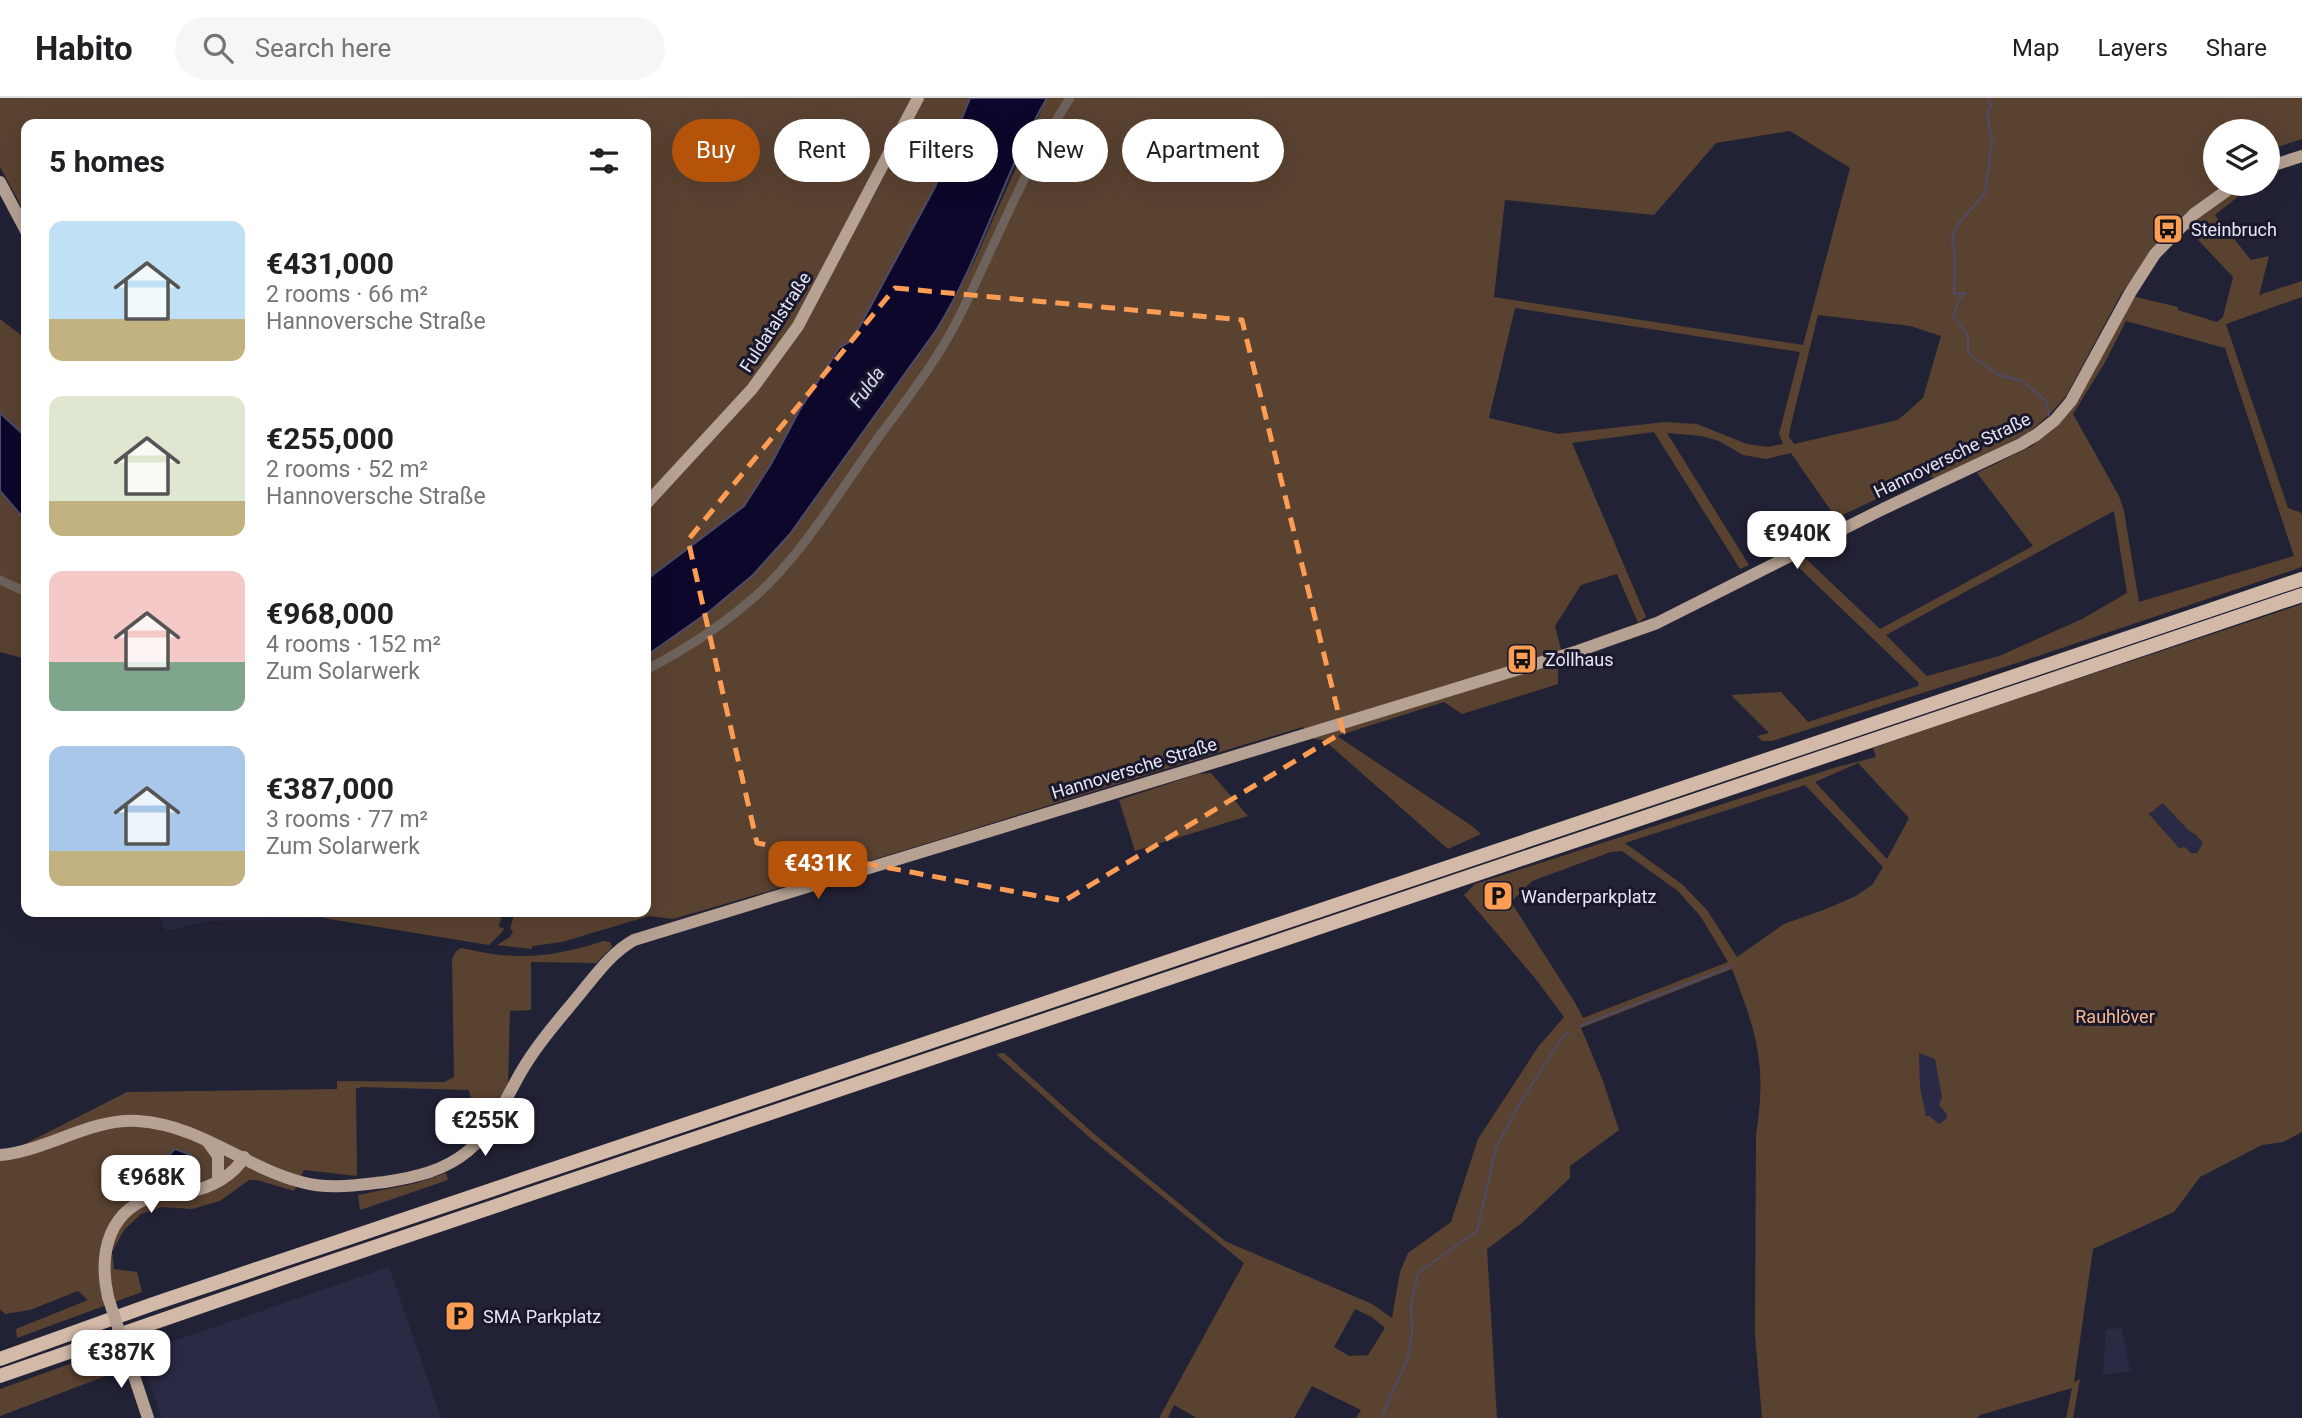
<!DOCTYPE html>
<meta charset="utf-8">
<style>
body{margin:0;font-family:Roboto,sans-serif;background:#f6f6f6;color:#202124;height:100vh;display:flex;flex-direction:column;font-size:26px;white-space:nowrap}
*{box-sizing:border-box;margin:0}
p{font-size:23px;color:#757577}
.icon{flex:none;width:38px;height:38px;fill:none;stroke:currentColor;stroke-width:2;stroke-linecap:round;stroke-linejoin:round}
.map{position:relative;flex:1;overflow:hidden}
.panel{position:absolute;left:21px;top:21px;width:630px;height:798px;display:flex;flex-direction:column;background:#fff;border-radius:14px;box-shadow:0 7px 28px #0002}
.panel>*{flex:none}
.guide{position:absolute;left:672px;top:21px;width:665px;height:63px;display:flex;gap:14px}
.buttons{position:absolute;left:2203px;top:21px;display:grid;gap:14px}
.buttons a{display:grid;place-items:center;width:77px;height:77px;border-radius:50%;background:#fff;box-shadow:0 7px 28px #0002;font-size:35px}
.price{position:absolute;translate:-50% -60px;padding:0 16px;border-radius:14px;background:#fff;color:#222;font-size:23px;line-height:46px;filter:drop-shadow(0 2px 4px #0008)}
.price::after{content:'';position:absolute;left:50%;top:42px;width:21px;height:16px;margin-left:-10px;background:inherit;clip-path:polygon(0 0,100% 0,50% 100%)}
.price.selected{background:#b45309;color:#fff}
ul{padding:0;list-style:none}
li{display:flex;align-items:center;gap:21px;height:175px;padding:0 28px}
li span{display:grid;place-items:center;flex:none;width:196px;height:140px;border-radius:14px;color:#555}
li>.icon{margin-inline-start:auto}
span .icon{width:84px;height:84px;fill:#fffc;stroke-width:1}
li b{font-size:30px}
h2{display:flex;justify-content:space-between;align-items:center;height:84px;padding:0 28px;font-size:30px}
.tag{padding:0 24px;border-radius:32px;background:#fff;box-shadow:0 7px 28px #0002;font-size:24px;line-height:63px}
.tag.selected{background:#b45309;color:#fff}
header{display:flex;align-items:center;gap:42px;box-sizing:border-box;height:98px;padding:0 35px;background:#fff;border-bottom:2px solid #e0e0e0}
header strong{font-size:33px}
nav{display:flex;gap:38px;margin-inline-start:auto;font-size:24px}
.search{width:490px;height:63px;background:#f6f6f6;display:flex;align-items:center;gap:18px;box-sizing:border-box;padding:0 24px;border-radius:38px;color:#757577;font-size:26px}
.map>svg:first-child{display:block}
</style>
<header>
<strong>Habito</strong>
<div class="search"><svg class="icon" aria-label="search" viewBox="0 0 24 24"><circle cx="10" cy="10" r="6"/><path d="M15 15l6 6"/></svg>Search here</div>
<nav><a>Map</a><a>Layers</a><a>Share</a></nav>
</header>
<div class="map">
<svg width="2302" height="1320" viewBox="0 0 2302 1320">
<rect width="100%" height="100%" fill="#222236"/>
<!-- built -->
<g fill="#2a2a45">
<path d="M 2163,704 L 2188,732 L 2196,737 L 2203,745 L 2197,755 L 2179,750 L 2149,715 Z"/>
<path d="M 157,814 L 324,814 L 323,820 L 209,823 L 166,833 Z"/>
<path d="M 1919,955 L 1935,961 L 1947,1016 L 1946,1021 L 1939,1026 L 1926,1019 L 1920,989 Z"/>
<path d="M 389,1169 L 441,1320 L 162,1320 L 139,1255 Z"/>
<path d="M 2121,1230 L 2131,1273 L 2103,1277 L 2106,1231 Z"/>
</g>
<!-- green -->
<g fill="#5a4231" fill-rule="evenodd">
<path d="M 0,0 L 970,0 L 935,89 L 861,226 L 851,243 L 839,250 L 799,313 L 771,366 L 744,408 L 646,485 L 646,26 L 26,26 L 26,117 L 0,69 Z"/>
<path d="M 1047,0 L 2302,0 L 2302,41 L 2275,50 L 2274,62 L 2268,65 L 2268,33 L 2216,33 L 2216,86 L 2228,86 L 2161,143 L 2121,196 L 2066,298 L 2049,317 L 2028,335 L 1939,381 L 1926,378 L 1836,420 L 1791,355 L 1766,361 L 1743,357 L 1719,343 L 1702,338 L 1667,335 L 1749,467 L 1740,471 L 1654,334 L 1572,345 L 1646,519 L 1638,525 L 1617,476 L 1581,487 L 1555,528 L 1561,551 L 1558,570 L 1558,586 L 1462,616 L 1444,604 L 1337,638 L 1472,728 L 1481,736 L 1448,751 L 1324,642 L 1314,641 L 1303,629 C 1093,692 884,761 673,821 L 649,818 L 562,844 L 533,848 L 531,851 L 497,847 L 510,839 L 513,833 L 510,831 L 514,817 L 502,815 L 499,829 L 504,830 L 503,833 L 489,847 L 323,820 L 324,814 L 646,814 L 646,558 L 662,548 L 753,477 L 790,436 L 951,208 L 975,162 ZM 1790,33 L 1850,70 L 1803,247 L 1494,199 L 1505,102 L 1654,117 L 1716,45 ZM 1515,210 L 1800,254 L 1779,336 L 1783,346 L 1768,349 L 1747,346 L 1697,326 L 1665,324 L 1558,336 L 1489,320 ZM 1818,217 L 1910,228 L 1941,238 L 1923,300 L 1898,322 L 1794,346 L 1789,339 L 1790,331 Z"/>
<path d="M 2239,87 L 2244,94 L 2215,117 L 2251,162 L 2269,158 L 2259,197 L 2302,183 L 2302,199 L 2226,226 L 2288,410 L 2302,415 L 2302,469 L 2026,562 L 1772,643 L 1762,643 L 1757,638 L 1769,635 L 1731,597 L 1781,594 L 1808,624 L 1918,588 L 1919,585 L 1794,465 L 1804,459 L 1880,531 L 2033,448 L 1977,375 L 2032,348 L 2070,310 L 2132,198 L 2178,209 L 2178,212 L 2217,224 L 2223,219 L 2233,179 L 2186,129 ZM 2126,223 L 2225,250 L 2294,458 L 2139,504 L 2124,413 L 2119,398 L 2073,316 L 2104,266 ZM 2114,413 L 2127,495 L 2082,521 L 1999,558 L 1927,578 L 1886,537 Z"/>
<path d="M 0,221 L 26,241 L 26,339 L 0,315 Z"/>
<path d="M 0,393 L 26,423 L 26,561 L 0,554 Z"/>
<path d="M 2302,506 L 2302,1034 L 2283,1044 L 2262,1047 L 2200,1079 L 2174,1114 L 2093,1151 L 2074,1284 L 2080,1281 L 2073,1320 L 2066,1320 L 2072,1290 L 1980,1317 L 1977,1320 L 1762,1320 L 1755,1237 L 1756,1037 C 1767,967 1757,935 1732,871 L 1581,930 L 1603,983 L 1619,1032 L 1570,1068 L 1570,1080 L 1523,1124 L 1487,1151 L 1497,1320 L 1356,1320 L 1361,1312 L 1312,1288 L 1294,1320 L 1197,1320 L 1174,1307 L 1168,1320 L 1159,1320 L 1244,1165 L 1089,1039 L 996,956 L 1004,955 L 1093,1035 L 1225,1143 L 1372,1206 L 1392,1220 L 1400,1174 L 1408,1155 L 1451,1124 L 1478,1041 L 1538,949 L 1564,919 L 1535,880 L 1464,797 L 1475,786 L 1837,669 L 1876,659 L 1873,650 C 2015,600 2159,555 2302,506 ZM 1858,665 L 1909,720 L 1887,761 L 1815,684 ZM 1805,687 L 1883,769 L 1873,786 L 1856,798 L 1826,811 L 1784,826 L 1737,859 L 1707,812 L 1683,787 L 1625,745 ZM 2163,705 L 2188,732 L 2196,737 L 2203,745 L 2197,755 L 2191,755 L 2185,749 L 2179,750 L 2149,716 ZM 1622,753 L 1678,793 L 1701,819 L 1728,864 L 1583,920 L 1574,903 L 1511,804 L 1532,783 L 1611,754 ZM 1919,955 L 1935,961 L 1942,999 L 1939,1007 L 1947,1016 L 1946,1021 L 1939,1026 L 1929,1018 L 1926,1018 L 1920,989 ZM 1355,1211 L 1372,1219 L 1385,1230 L 1368,1257 L 1349,1258 L 1334,1249 Z"/>
<path d="M 1211,675 L 1248,718 L 1135,753 L 1119,702 L 1198,676 Z"/>
<path d="M 604,843 L 610,844 L 612,849 L 596,865 L 531,864 L 531,912 L 510,913 L 508,987 L 478,1039 L 469,992 L 361,989 L 356,991 L 357,1078 L 304,1072 L 294,1093 L 257,1082 L 249,1082 L 220,1103 L 192,1111 L 162,1109 L 141,1116 L 124,1132 L 112,1154 L 114,1171 L 137,1174 L 142,1194 L 17,1240 L 16,1231 L 88,1202 L 78,1193 L 30,1212 L 5,1216 L 0,1211 L 0,1062 L 19,1049 L 127,994 L 337,991 L 337,983 L 444,984 L 454,979 L 452,861 L 456,853 L 461,850 C 518,863 549,860 604,843 Z"/>
<path d="M 446,1075 L 448,1082 L 360,1112 L 358,1097 L 417,1085 Z"/>
<path d="M 117,1249 L 121,1260 L 122,1272 L 0,1318 L 0,1291 Z"/>
</g>
<!-- water -->
<g fill="#0d082b" stroke="#4e4b68" stroke-width="2">
<path d="M 970,0 L 1047,0 C 1004,74 982,158 937,231 L 790,436 L 753,477 L 710,513 L 646,558 L 646,482 L 744,408 L 771,366 L 799,313 L 839,250 L 851,243 L 861,226 L 935,89 Z"/>
<path d="M 0,315 L 26,339 L 26,423 L 0,393 Z"/>
<path d="M 175,1051 L 191,1057 L 196,1068 L 184,1075 L 167,1075 L 165,1061 Z"/>
</g>
<g fill="none" stroke-linecap="round" stroke-linejoin="round">
<!-- stream -->
<g stroke="#4e4b68" stroke-width="2">
<path d="M 1988,0 L 1991,7 L 1987,15 L 1992,44 L 1985,95 L 1959,125 L 1952,140 L 1955,160 L 1954,196 L 1965,195 L 1959,202 L 1953,218 L 1968,238 L 1968,253 L 1972,258 L 1999,277 L 2022,283 L 2047,304 L 2049,317"/>
<path d="M 1580,928 L 1730,869"/>
<path d="M 1381,1320 L 1408,1260 L 1412,1236 L 1411,1207 L 1418,1175 L 1477,1133 L 1496,1050 L 1520,1005 L 1563,938 L 1569,935"/>
</g>
<!-- minor -->
<g stroke="#6d635c" stroke-width="9">
<path d="M 0,482 L 26,494"/>
<path d="M 646,572 C 682,553 720,529 751,502 C 799,462 841,391 878,340 C 906,302 937,263 958,221 C 996,146 1023,72 1070,0"/>
</g>
<!-- major -->
<g stroke="#b6a193" stroke-width="12">
<path d="M 2268,69 L 2302,58"/>
<path d="M 0,84 L 26,133"/>
<path d="M 646,406 L 752,291 L 798,228 L 918,0"/>
<path d="M 208,1044 L 218,1058 L 218,1078"/>
<path d="M 0,1057 C 47,1053 90,1020 138,1023 C 200,1027 244,1069 301,1084 C 329,1092 357,1087 385,1084 C 416,1079 444,1073 468,1053 C 493,1032 505,1002 521,974 C 536,948 556,925 575,902 C 593,881 609,856 634,842 L 1578,553 L 1657,525 L 1883,411 L 2021,346 L 2036,337 L 2055,322 L 2071,303 L 2130,195 L 2155,156 L 2194,116 L 2236,86"/>
<path d="M 108,1199 C 98,1154 109,1109 159,1097 C 170,1094 181,1095 191,1093 C 211,1090 234,1077 244,1059"/>
<path d="M 126,1254 L 148,1320"/>
</g>
<!-- highway -->
<g stroke="#d3b9a8" stroke-width="14">
<path d="M 0,1261 L 153,1206 L 2302,481"/>
<path d="M 0,1278 L 309,1171 L 2302,497"/>
</g>
<!-- major-bridge -->
<path stroke="#b6a193" stroke-width="12" d="M 108,1199 L 126,1254"/>
</g>
<!-- marked area -->
<path fill="none" stroke="#fd9d54" stroke-width="5" stroke-dasharray="14 9" stroke-linejoin="round" d="M 895,190 L 1242,222 L 1343,634 L 1064,803 L 757,745 L 688,442 Z"/>
<!-- icons -->
<defs>
<g id="bus-square" transform="scale(1.575)"><rect x="-9" y="-9" width="18" height="18" rx="4" fill="#fd9d54" stroke="#19182c"/><path d="M-5-6H5V4H4V6H2V4H-2V6H-4V4H-5ZM-3.5-4V0h7V-4ZM-3.5 1.2v1.5H-2V1.2ZM2 1.2v1.5H3.5V1.2Z" fill="#111"/></g>
<g id="parking-square" transform="scale(1.575)"><rect x="-9" y="-9" width="18" height="18" rx="4" fill="#fd9d54" stroke="#19182c"/><path d="M-3.5-5.5H1a3.5 3.5 0 0 1 0 7H-1V5.5H-3.5ZM-1-3.4V-.6H.8a1.4 1.4 0 0 0 0-2.8Z" fill="#111"/></g>
</defs>
<g fill-rule="evenodd">
<use href="#bus-square" x="2168" y="131"/>
<use href="#bus-square" x="1522" y="561"/>
<use href="#parking-square" x="1498" y="798"/>
<use href="#parking-square" x="460" y="1218"/>
</g>
<g text-anchor="middle" dominant-baseline="central" stroke-width="6" stroke-linejoin="round" paint-order="stroke">
<!-- poi labels -->
<g font-size="18" fill="#e6e7f5" stroke="#19182c" text-anchor="start">
<text x="2191" y="131">Steinbruch</text>
<text x="1545" y="561">Zollhaus</text>
<text x="1521" y="798">Wanderparkplatz</text>
<text x="483" y="1218">SMA Parkplatz</text>
</g>
<!-- street labels -->
<g font-size="18" fill="#e6e7f5" stroke="#19182c">
<text transform="translate(775 224) rotate(-57)">Fuldatalstraße</text>
<text transform="translate(1952 357) rotate(-26)">Hannoversche Straße</text>
<text transform="translate(1134 670) rotate(-17)">Hannoversche Straße</text>
</g>
<!-- park labels -->
<g font-size="18" fill="#fcba8b" stroke="#19182c">
<text x="2115" y="918">Rauhlöver</text>
</g>
<!-- water labels -->
<g font-size="19" font-style="italic" fill="#d9daf7" stroke="#19182c">
<text transform="translate(867 289) rotate(-54)">Fulda</text>
</g>
</g>
</svg>
<div class="buttons">
<a><svg class="icon" aria-label="layers" viewBox="0 0 24 24"><path d="M12 4l9 5-9 5-9-5zM3 14l9 5 9-5"/></svg></a>
</div>
<b class="price" style="left:1797px;top:473px">€940K</b>
<b class="price selected" style="left:818px;top:803px">€431K</b>
<b class="price" style="left:485px;top:1060px">€255K</b>
<b class="price" style="left:151px;top:1117px">€968K</b>
<b class="price" style="left:121px;top:1292px">€387K</b>
<div class="guide">
<a class="tag selected">Buy</a>
<a class="tag">Rent</a>
<a class="tag">Filters</a>
<a class="tag">New</a>
<a class="tag">Apartment</a>
</div>
<section class="panel">
<h2>5 homes<svg class="icon" aria-label="filters" viewBox="0 0 24 24"><path d="M4 7h16M4 17h16"/><circle cx="9" cy="7" r="2"/><circle cx="15" cy="17" r="2"/></svg></h2>
<ul>
<li><span style="background:linear-gradient(#bfe0f5 70%,#c2b280 0)"><svg class="icon" aria-label="home" viewBox="0 0 24 24"><path d="M3 11l9-7 9 7M6 9v11h12V9"/></svg></span><div><b>€431,000</b><p>2 rooms · 66 m²</p><p>Hannoversche Straße</p></div></li>
<li><span style="background:linear-gradient(#dfe7d0 75%,#c2b280 0)"><svg class="icon" aria-label="home" viewBox="0 0 24 24"><path d="M3 11l9-7 9 7M6 9v11h12V9"/></svg></span><div><b>€255,000</b><p>2 rooms · 52 m²</p><p>Hannoversche Straße</p></div></li>
<li><span style="background:linear-gradient(#f6c9c9 65%,#7fa58c 0)"><svg class="icon" aria-label="home" viewBox="0 0 24 24"><path d="M3 11l9-7 9 7M6 9v11h12V9"/></svg></span><div><b>€968,000</b><p>4 rooms · 152 m²</p><p>Zum Solarwerk</p></div></li>
<li><span style="background:linear-gradient(#a9c7e8 75%,#c2b280 0)"><svg class="icon" aria-label="home" viewBox="0 0 24 24"><path d="M3 11l9-7 9 7M6 9v11h12V9"/></svg></span><div><b>€387,000</b><p>3 rooms · 77 m²</p><p>Zum Solarwerk</p></div></li>
</ul>
</section>
</div>
